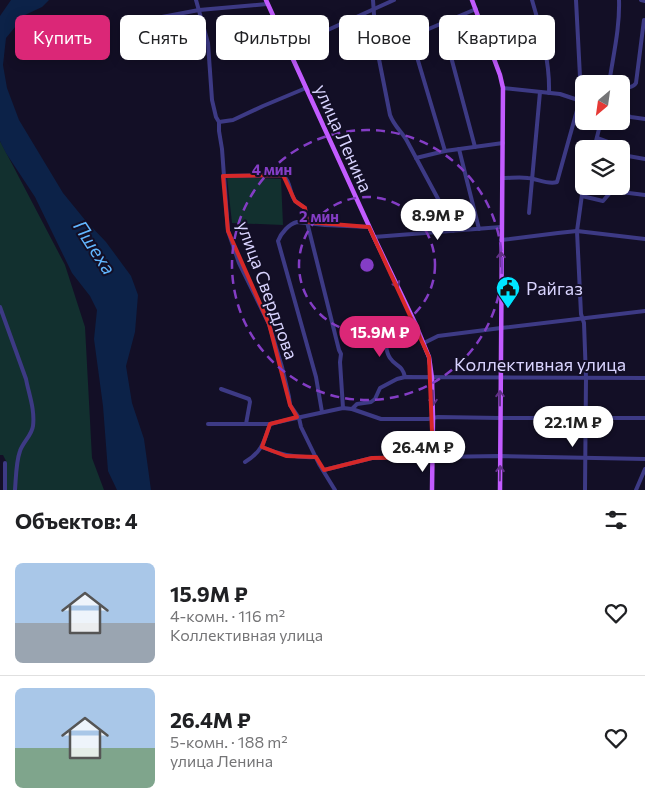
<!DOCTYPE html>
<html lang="ru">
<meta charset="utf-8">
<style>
body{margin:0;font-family:Commissioner,sans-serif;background:#f2f2f2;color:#202124;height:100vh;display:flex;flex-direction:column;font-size:19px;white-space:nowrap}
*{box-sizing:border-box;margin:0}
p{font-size:16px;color:#757577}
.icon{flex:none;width:28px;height:28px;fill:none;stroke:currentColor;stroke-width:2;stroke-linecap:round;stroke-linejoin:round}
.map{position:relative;height:490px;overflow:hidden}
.panel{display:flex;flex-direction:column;background:#fff;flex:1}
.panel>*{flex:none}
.hud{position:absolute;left:15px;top:15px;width:615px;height:45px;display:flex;gap:10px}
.needle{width:32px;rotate:209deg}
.tools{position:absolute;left:575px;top:75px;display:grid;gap:10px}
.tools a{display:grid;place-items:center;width:55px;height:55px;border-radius:8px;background:#fff;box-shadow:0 2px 12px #0003;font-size:25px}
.price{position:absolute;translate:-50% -42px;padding:0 11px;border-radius:18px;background:#fff;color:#222;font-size:16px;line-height:32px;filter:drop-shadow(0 1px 2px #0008)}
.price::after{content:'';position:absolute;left:50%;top:30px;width:15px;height:11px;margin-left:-8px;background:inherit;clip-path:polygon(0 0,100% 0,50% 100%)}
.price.selected{background:#db2777;color:#fff}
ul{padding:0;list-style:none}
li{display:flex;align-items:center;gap:15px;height:125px;padding:0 15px}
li+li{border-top:1px solid #e0e0e0}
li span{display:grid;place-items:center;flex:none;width:140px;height:100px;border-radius:8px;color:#555}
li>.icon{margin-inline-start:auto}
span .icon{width:60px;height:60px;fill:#fffc;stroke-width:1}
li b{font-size:21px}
h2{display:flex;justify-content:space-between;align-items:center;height:60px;padding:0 15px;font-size:21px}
.pill{padding:0 18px;border-radius:8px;background:#fff;box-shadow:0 2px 12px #0003;font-size:18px;line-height:45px}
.pill.selected{background:#db2777;color:#fff}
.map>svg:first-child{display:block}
</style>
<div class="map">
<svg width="645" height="490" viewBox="0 0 645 490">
<rect width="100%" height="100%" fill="#130f26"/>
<!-- green -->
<g fill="#12302f">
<path d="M 0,141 L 65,265 L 85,327 L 92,458 L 104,490 L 6,490 L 7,463 L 3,455 L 0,455 Z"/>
<path d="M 227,177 L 281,179 L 283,225 L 232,223 Z"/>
</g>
<!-- water -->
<path fill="#0c2248" d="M 11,0 L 49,0 L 42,7 L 25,15 L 6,38 L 3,65 L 7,88 L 19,120 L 63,193 L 85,220 L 106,242 L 131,276 L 138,295 L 135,332 L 126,366 L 132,403 L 144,439 L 151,490 L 117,490 L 108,471 L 103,406 L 94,339 L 97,310 L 90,296 L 72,273 L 35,197 L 6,153 L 0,141 L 0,16 Z"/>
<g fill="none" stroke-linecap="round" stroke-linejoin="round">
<!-- minor -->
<g stroke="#3d3a85" stroke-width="4">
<path d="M 196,0 L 208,43 L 212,100 L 216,117 L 219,122 L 219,131 L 222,149 L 228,231 L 239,263 L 269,324 L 282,367 L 289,397 L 290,405 L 299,418 L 301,427 L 319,464 L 335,490"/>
<path d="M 373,0 L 376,44 L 390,115 C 394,126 402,132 407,141 L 451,223 L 453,231"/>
<path d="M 532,0 C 541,31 550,61 549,93"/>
<path d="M 641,0 L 645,1"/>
<path d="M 162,17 L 199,10 L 267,4"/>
<path d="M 442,23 L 475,147"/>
<path d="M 411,37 L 445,151"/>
<path d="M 400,41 L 476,9"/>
<path d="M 288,48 L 394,0"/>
<path d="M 609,84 C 613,56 620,28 619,0"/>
<path d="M 621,86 C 627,87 632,89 636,83 L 644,20"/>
<path d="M 503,88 L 560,94 L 584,102"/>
<path d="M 621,114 L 631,117 L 645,119"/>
<path d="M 219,122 L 233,120 L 263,106 L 306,88"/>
<path d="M 597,138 L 616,145 L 620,149"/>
<path d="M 459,149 L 479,229"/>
<path d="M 594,149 L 601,121"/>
<path d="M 621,150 L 628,156 L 645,159"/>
<path d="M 416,158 L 445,151 L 503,143"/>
<path d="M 223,176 L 283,175 C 291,182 289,191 294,199 C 296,203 301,205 305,208 L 307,222 L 339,350 L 341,354 L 340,362 L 343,408"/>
<path d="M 502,178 C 511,178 520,177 528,178 C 538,179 548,185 557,182 L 581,96 L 576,0"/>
<path d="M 584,180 L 577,231 L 581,314 L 584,323 L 586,378 L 585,490"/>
<path d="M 582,196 L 603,201 L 609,194 L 613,191 L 645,195"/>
<path d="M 529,213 L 540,92"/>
<path d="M 374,237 L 501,227"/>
<path d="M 501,240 L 558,233 L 577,231 L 645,239"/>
<path d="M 0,307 L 26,379 C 29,395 35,409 33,426 C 32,435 23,442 20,451 C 16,462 16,477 15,490"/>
<path d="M 385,330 C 385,338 385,351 390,358 C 396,367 402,364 405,377"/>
<path d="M 424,343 L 438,336 L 501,328 L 645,311"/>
<path d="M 221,389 L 249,399 L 250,402 L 246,424"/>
<path d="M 352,409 L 357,404 L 371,402 L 375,399 L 380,388 L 397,379 L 405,377 L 645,378"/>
<path d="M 322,412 L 316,377 L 278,241 C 281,233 289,224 297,222 L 325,225 L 369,227"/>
<path d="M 208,424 L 270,424 L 287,420 L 343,408 L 352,409 L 381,419 L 428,419 L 438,417 L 500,418 L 645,418"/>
<path d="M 262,447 C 280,455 296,458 316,457"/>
<path d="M 245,462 C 262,452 264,442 270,424"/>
<path d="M 5,463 L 5,490"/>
<path d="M 324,470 L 372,458 L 500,456 L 645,459"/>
<path d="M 636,490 L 645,469"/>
</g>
<!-- major -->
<g stroke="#c25bff" stroke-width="4.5">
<path d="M 266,0 L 374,237 L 416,325 L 429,357 L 432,378 L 433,418 L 432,490"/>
<path d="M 472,0 L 500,75 L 503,88 L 500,490"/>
</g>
</g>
<!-- one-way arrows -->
<defs><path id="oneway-shaft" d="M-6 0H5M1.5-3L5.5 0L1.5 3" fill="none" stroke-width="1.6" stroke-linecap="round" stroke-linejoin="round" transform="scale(1.25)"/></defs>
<g stroke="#623188">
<use href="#oneway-shaft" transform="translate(501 259) rotate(-90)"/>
<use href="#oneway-shaft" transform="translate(395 281) rotate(64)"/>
<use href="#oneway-shaft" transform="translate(433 398) rotate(88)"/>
<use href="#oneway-shaft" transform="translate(500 398) rotate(-90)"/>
<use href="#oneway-shaft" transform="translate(500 473) rotate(-89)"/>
</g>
<!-- marked area -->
<path fill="none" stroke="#d62828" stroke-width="4" stroke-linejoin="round" d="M 283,175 L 295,201 L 305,208 L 307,222 L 369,227 L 429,357 L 433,457 L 372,458 L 324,470 L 316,457 L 286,456 L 262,447 L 270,424 L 297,417 L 290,405 L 269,324 L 228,231 L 223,176 Z"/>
<!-- distance rings -->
<g fill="none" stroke="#843dc5" stroke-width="2.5" stroke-dasharray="9 6">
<circle cx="367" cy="265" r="68"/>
<circle cx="367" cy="265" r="135"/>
</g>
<!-- icons -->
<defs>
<g id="civic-pin" transform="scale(1.25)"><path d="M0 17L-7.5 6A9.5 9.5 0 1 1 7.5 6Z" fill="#00e5ff" stroke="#130f26"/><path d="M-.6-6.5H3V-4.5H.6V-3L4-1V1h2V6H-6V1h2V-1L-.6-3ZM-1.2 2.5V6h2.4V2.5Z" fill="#111"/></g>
</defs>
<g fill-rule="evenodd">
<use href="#civic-pin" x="508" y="288"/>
</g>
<g text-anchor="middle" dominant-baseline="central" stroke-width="4" stroke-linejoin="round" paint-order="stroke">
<!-- street labels -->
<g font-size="18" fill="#d9d4ff" stroke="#130f26">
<text transform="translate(344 138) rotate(66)">улица Ленина</text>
<text transform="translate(268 290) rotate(70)">улица Свердлова</text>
<text x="540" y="364">Коллективная улица</text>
</g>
<!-- poi labels -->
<g font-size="18" fill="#d9d4ff" stroke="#130f26" text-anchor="start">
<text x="526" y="288">Райгаз</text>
</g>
<!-- water labels -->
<g font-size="19" font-style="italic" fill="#62b6ff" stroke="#130f26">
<text transform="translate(95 247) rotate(57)">Пшеха</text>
</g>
</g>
<circle cx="367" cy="265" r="8" fill="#843dc5" stroke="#130f26" stroke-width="2.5"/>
<g font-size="15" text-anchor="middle" font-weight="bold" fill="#843dc5" stroke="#130f26" stroke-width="4" stroke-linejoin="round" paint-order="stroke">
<text x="272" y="175">4 мин</text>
<text x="319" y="222">2 мин</text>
</g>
</svg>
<div class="tools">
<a><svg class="needle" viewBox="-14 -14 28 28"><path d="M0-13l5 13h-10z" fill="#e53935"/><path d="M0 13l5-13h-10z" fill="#757577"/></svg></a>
<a><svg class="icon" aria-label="layers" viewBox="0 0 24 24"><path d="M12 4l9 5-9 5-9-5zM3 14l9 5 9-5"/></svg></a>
</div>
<b class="price" style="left:438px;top:241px">8.9M ₽</b>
<b class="price selected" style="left:380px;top:358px">15.9M ₽</b>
<b class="price" style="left:573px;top:448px">22.1M ₽</b>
<b class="price" style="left:423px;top:473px">26.4M ₽</b>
<div class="hud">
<a class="pill selected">Купить</a>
<a class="pill">Снять</a>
<a class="pill">Фильтры</a>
<a class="pill">Новое</a>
<a class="pill">Квартира</a>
</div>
</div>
<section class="panel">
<h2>Объектов: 4<svg class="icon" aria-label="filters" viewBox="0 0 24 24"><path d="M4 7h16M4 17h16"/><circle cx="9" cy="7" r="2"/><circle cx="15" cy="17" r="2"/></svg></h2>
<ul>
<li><span style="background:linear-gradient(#a9c7e8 60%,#9aa5b1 0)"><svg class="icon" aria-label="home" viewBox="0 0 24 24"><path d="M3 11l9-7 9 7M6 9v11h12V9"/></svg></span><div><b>15.9M ₽</b><p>4-комн. · 116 m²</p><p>Коллективная улица</p></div><svg class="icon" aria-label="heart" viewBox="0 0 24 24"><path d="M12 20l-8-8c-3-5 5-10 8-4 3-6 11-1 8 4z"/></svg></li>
<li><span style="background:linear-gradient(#a9c7e8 60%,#7fa58c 0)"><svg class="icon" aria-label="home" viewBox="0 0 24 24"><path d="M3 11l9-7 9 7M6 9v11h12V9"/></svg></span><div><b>26.4M ₽</b><p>5-комн. · 188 m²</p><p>улица Ленина</p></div><svg class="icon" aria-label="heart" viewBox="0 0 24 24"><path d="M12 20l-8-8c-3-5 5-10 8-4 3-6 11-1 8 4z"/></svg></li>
</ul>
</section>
